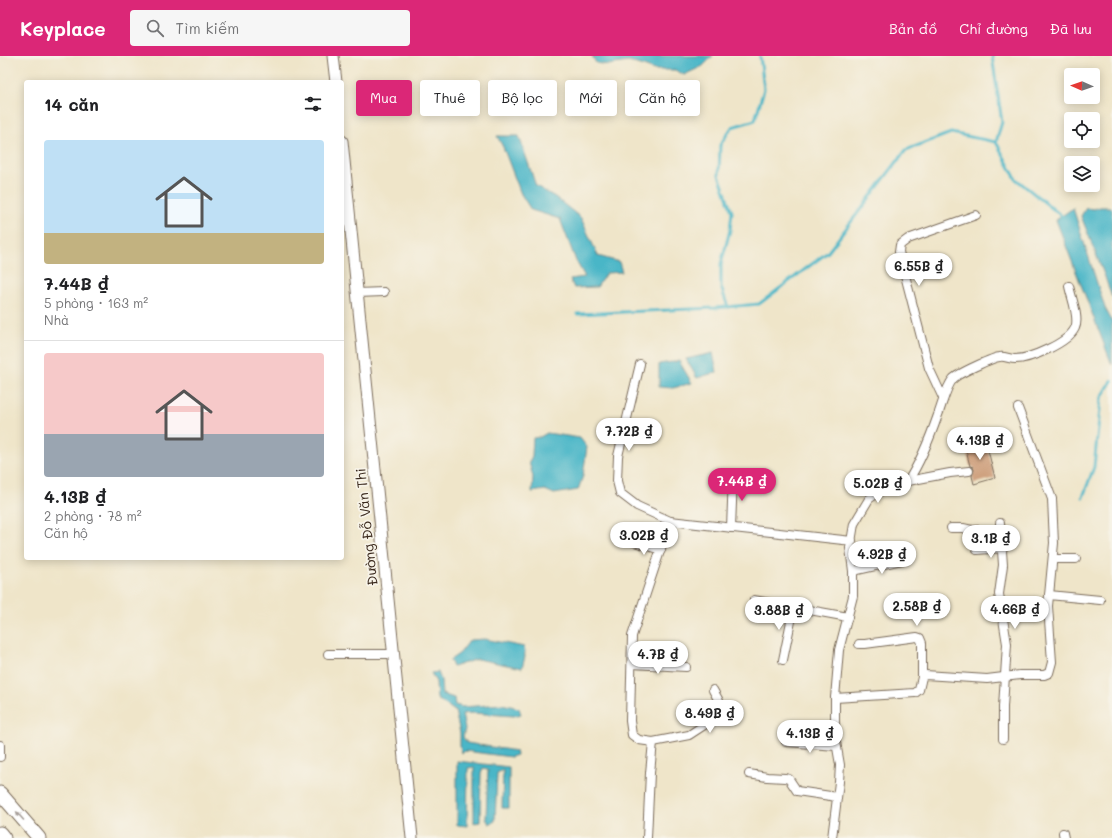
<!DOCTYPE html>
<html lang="vi">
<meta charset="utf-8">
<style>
body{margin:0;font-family:Mali,sans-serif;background:#f6f6f6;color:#202124;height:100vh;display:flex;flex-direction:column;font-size:15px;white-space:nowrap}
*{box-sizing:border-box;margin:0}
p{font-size:13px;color:#757577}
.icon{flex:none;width:22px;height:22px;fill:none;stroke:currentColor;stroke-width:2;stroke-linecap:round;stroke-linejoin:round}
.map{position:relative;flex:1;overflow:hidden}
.panel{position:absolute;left:24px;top:24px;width:320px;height:480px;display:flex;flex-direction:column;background:#fff;border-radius:4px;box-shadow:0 2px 10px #0003}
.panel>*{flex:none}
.guide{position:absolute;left:356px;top:24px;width:380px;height:36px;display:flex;gap:8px}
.needle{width:26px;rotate:272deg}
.buttons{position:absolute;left:1064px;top:12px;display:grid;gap:8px}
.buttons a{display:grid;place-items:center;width:36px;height:36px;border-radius:4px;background:#fff;box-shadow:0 2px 10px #0003;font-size:20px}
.price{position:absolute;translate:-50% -34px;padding:0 9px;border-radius:14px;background:#fff;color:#222;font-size:13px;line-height:26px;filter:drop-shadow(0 1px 2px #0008)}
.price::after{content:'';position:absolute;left:50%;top:24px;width:12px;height:9px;margin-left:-6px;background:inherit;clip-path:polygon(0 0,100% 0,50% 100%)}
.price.on{background:#db2777;color:#fff}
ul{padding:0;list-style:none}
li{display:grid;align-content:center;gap:8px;height:212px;padding:0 20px}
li+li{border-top:1px solid #e0e0e0}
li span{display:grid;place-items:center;height:124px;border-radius:4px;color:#555}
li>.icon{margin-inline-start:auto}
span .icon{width:72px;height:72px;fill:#fffc;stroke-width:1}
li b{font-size:17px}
h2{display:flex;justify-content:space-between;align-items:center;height:48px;padding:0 20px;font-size:17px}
.pill{padding:0 14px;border-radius:4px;background:#fff;box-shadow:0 2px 10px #0003;font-size:14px;line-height:36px}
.pill.on{background:#db2777;color:#fff}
header{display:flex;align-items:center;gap:24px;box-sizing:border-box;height:56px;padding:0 20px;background:#db2777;color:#fff}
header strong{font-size:19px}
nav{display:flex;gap:22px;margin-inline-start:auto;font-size:14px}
.search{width:280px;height:36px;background:#f6f6f6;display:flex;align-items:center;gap:10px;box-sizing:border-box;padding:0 14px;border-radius:4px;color:#757577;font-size:15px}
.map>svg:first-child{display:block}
</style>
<header>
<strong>Keyplace</strong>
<div class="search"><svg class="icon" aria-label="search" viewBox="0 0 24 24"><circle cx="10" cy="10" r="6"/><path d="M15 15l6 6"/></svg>Tìm kiếm</div>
<nav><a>Bản đồ</a><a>Chỉ đường</a><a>Đã lưu</a></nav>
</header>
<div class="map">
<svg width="1112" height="782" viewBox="0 0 1112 782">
<rect width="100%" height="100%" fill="#f7f3e8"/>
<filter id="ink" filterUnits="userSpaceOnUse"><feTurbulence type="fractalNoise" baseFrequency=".025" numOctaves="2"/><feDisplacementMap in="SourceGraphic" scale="8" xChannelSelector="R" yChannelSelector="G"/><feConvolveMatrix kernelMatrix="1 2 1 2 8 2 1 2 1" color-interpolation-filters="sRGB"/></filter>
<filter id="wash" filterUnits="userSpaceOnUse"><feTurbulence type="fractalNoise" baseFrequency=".012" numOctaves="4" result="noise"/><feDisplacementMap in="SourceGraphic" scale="16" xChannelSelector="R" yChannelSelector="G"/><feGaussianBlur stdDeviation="0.9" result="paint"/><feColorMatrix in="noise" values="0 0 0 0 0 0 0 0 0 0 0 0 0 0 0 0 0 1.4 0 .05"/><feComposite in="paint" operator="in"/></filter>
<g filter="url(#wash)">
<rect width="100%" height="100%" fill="#efe5c9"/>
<!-- water -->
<g fill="#4ab6c7" stroke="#427072">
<path d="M 592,0 L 713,0 L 703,10 L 684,19 L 675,14 L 654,14 L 641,9 L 628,6 L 608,9 L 596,7 Z"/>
<path d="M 497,80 L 519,80 L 536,130 L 555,141 L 581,162 L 598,200 L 619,206 L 622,216 L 606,217 L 597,231 L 574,232 L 570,223 L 585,221 L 576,205 L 560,163 L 531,154 L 521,138 L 503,91 Z"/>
<path d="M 1100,151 L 1111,151 L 1112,153 L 1112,242 L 1105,221 L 1081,160 L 1086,152 L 1094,153 Z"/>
<path d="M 1073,152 L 1105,252 L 1112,265 L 1112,309 L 1056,164 Z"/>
<path d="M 713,297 L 717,316 L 697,322 L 686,303 Z"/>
<path d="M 679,305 L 692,327 L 673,332 L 659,331 L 659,308 Z"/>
<path d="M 547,377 L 580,382 L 587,391 L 583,420 L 578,434 L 554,438 L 545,434 L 532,436 L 533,421 L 529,406 L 532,400 L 533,382 L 540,381 Z"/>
<path d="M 485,583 L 524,591 L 525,601 L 522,612 L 477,603 L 453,611 L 450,604 L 460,597 L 470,584 Z"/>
<path d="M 438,616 L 441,624 L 442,638 L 454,642 L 455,649 L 463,651 L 502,648 L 519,652 L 521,658 L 514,660 L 472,657 L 462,658 L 465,673 L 463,681 L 467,687 L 516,695 L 517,699 L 511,701 L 465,695 L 462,697 L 460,690 L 460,677 L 455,655 L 437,643 L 436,626 L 431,617 Z"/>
<path d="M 457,705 L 509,711 L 509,752 L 502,752 L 503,714 L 497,717 L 495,765 L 489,768 L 486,762 L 488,713 L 483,712 L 481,717 L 480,766 L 474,767 L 474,711 L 468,712 L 467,770 L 457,769 Z"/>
</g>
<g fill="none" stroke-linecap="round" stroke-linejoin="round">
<!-- stream -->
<g stroke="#4ab6c7" stroke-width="3">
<path d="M 992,0 L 1002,66 L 996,86"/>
<path d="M 728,251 L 721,231 L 721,208 L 730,174 L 732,156 L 719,119 L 720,89 L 732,71 L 755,64 L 764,33 L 760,0"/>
<path d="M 577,258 L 715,252 L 759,248 L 828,196 L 906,94 L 951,77 L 996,86 L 1016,123 L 1064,162"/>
<path d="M 1083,441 L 1094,411 L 1101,343 L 1112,324"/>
</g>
</g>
<g id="blocks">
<!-- building -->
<path fill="#cfa17f" d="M 985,382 L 995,422 L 974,428 L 972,420 L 974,414 L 973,411 L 970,410 L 964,387 Z"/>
</g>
</g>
<g filter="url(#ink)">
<use href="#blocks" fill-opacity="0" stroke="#7a6b5a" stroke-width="1"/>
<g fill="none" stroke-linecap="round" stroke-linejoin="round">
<!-- street casing -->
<g stroke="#7a6b5a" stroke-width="10">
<g id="street">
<path d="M 357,237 L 384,236"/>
<path d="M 640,308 L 618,400 L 617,425 L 620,437 L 637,450 L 670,465"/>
<path d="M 943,342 L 929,312 L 899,196 L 900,189 L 908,183 L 976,159"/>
<path d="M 908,425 L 950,417 L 969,415"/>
<path d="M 1000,467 L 1003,509 L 999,538 L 1007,588 L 1003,651 L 1003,683"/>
<path d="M 731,472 L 733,420"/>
<path d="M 951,472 L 963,472 L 972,474 L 1000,474"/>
<path d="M 634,486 L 661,494"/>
<path d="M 977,494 L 1003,492"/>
<path d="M 1054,503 L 1076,503"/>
<path d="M 853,515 L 906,503"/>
<path d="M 1049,539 L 1100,544"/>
<path d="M 754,544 L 848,561"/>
<path d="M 859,588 L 865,588 L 917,581 L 920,582 L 922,587 L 922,621"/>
<path d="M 328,598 L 393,598"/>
<path d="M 783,604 L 794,551"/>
<path d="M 632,608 L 686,611"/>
<path d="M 835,642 L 915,637 L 919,634 L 922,621 L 925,619 L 987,623 L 1020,619 L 1044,619 L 1049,617 L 1052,606 L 1048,550 L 1054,487 L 1052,443 L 1018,352"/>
<path d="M 653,686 L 689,679 L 715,662 L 719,645 L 713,634"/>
<path d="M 786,686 L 836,690"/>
<path d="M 0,689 L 0,701"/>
<path d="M 749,718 L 767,721 L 785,722 L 789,723 L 797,735 L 837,741"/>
<path d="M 1063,777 L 1064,782"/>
<path d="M 647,782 L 650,717 L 653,686 L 639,684 L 632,679 L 630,665 L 632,580 L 670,465 L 852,485"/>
<path d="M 832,782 L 839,726 L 840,709 L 835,680 L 835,642 L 839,594 L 853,540 L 853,515 L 850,492 L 854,468 L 869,443 L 890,428 L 908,425 C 921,405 930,382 938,359 C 942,349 946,331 953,323 C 957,318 994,301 1000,301 C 1004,300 1010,303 1015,303 C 1030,303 1068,287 1075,272 C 1080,262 1071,241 1069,230"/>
</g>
</g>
<!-- secondary casing -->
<g stroke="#7a6b5a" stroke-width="13">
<g id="secondary">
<path d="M 333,0 L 336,26"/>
<path d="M 342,85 L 412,782"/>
</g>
</g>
<!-- primary casing -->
<g stroke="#7a6b5a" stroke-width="15">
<g id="primary">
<path d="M 0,737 L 39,782"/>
<path d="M 0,777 L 4,782"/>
</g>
</g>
<!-- street -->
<use href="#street" stroke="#fff" stroke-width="8"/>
<!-- secondary -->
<use href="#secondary" stroke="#fff" stroke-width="11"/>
<!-- primary -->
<use href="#primary" stroke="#fff" stroke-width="13"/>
</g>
<!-- one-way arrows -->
<defs><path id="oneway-solid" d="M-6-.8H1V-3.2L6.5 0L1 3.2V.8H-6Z"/></defs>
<use fill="#a79f9a" href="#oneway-solid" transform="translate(20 760) rotate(-131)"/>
</g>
<g text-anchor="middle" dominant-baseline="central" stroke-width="3.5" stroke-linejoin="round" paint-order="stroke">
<!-- street labels -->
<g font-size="14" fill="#3b2a1e" stroke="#f7f3e8">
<text transform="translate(366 471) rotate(-96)">Đường Đỗ Văn Thi</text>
</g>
</g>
</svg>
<div class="buttons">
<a><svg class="needle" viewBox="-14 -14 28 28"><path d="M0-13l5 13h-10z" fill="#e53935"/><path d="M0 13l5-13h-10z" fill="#757577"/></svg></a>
<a><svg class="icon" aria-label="locate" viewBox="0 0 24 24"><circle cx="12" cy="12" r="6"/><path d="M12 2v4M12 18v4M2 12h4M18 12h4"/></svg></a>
<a><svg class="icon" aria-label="layers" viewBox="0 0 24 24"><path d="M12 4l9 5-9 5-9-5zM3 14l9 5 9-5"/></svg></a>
</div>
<b class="price" style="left:919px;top:231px">6.55B ₫</b>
<b class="price" style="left:629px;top:396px">7.72B ₫</b>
<b class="price" style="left:980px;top:405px">4.13B ₫</b>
<b class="price on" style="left:742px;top:446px">7.44B ₫</b>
<b class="price" style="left:878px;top:448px">5.02B ₫</b>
<b class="price" style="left:644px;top:500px">3.02B ₫</b>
<b class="price" style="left:991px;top:503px">3.1B ₫</b>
<b class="price" style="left:882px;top:519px">4.92B ₫</b>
<b class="price" style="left:917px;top:571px">2.58B ₫</b>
<b class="price" style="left:1015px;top:574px">4.66B ₫</b>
<b class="price" style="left:779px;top:575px">3.88B ₫</b>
<b class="price" style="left:658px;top:619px">4.7B ₫</b>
<b class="price" style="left:710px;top:678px">8.49B ₫</b>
<b class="price" style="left:810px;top:698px">4.13B ₫</b>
<div class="guide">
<a class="pill on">Mua</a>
<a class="pill">Thuê</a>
<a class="pill">Bộ lọc</a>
<a class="pill">Mới</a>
<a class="pill">Căn hộ</a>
</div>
<section class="panel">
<h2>14 căn<svg class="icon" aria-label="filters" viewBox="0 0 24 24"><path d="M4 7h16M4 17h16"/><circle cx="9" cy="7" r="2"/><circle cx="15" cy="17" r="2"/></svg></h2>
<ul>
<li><span style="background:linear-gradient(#bfe0f5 75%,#c2b280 0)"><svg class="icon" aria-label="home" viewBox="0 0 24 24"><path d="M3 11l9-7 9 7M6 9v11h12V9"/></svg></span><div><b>7.44B ₫</b><p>5 phòng · 163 m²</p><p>Nhà</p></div></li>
<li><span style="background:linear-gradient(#f6c9c9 65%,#9aa5b1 0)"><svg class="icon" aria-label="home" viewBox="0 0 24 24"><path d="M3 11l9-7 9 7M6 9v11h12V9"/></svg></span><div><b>4.13B ₫</b><p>2 phòng · 78 m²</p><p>Căn hộ</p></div></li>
</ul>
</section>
</div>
